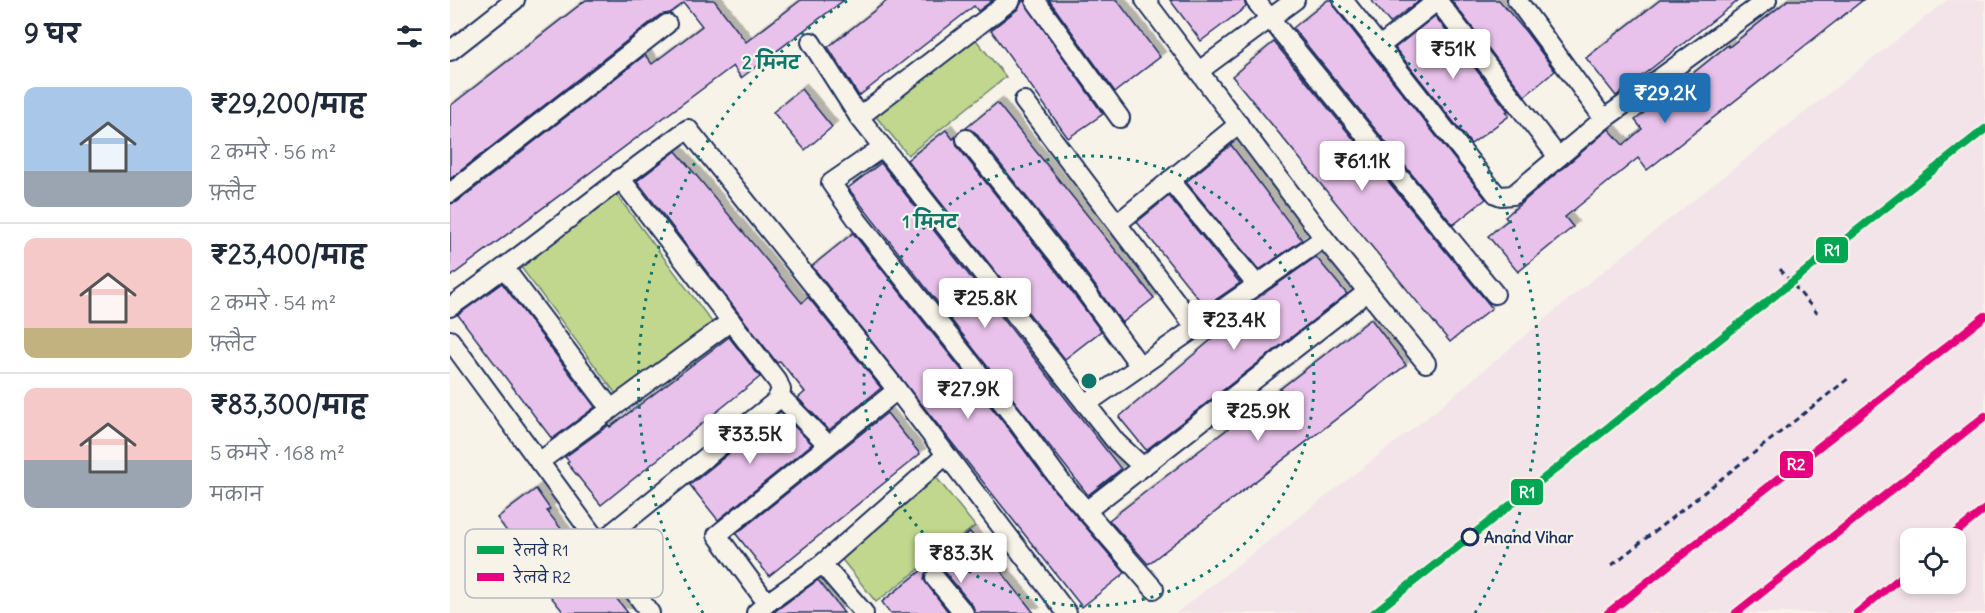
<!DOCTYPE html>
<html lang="hi">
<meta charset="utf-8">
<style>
body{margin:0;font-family:Delius,"Playpen Sans Deva",sans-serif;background:#f6f6f7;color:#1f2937;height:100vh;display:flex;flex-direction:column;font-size:22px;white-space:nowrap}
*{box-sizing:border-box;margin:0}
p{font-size:20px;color:#747a83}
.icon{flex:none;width:33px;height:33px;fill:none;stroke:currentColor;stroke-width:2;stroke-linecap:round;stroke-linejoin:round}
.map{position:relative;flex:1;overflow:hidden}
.side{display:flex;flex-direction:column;background:#fff;width:450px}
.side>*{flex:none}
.tools{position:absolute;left:1450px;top:528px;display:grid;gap:12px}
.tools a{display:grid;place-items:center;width:66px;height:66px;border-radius:12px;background:#fff;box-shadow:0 3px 9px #0003;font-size:30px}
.price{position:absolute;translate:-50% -51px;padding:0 14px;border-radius:6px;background:#fff;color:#222;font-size:20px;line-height:39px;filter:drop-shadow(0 2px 3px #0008)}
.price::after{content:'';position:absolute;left:50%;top:36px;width:18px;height:14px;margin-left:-9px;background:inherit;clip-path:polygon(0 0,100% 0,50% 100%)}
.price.active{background:#1f6fb2;color:#fff}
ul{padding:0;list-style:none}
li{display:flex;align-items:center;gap:18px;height:150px;padding:0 24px}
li+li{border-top:2px solid #e0e1e3}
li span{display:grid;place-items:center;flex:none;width:168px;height:120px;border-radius:12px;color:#555}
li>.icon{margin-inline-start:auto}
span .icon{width:72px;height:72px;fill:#fffc;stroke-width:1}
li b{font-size:26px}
h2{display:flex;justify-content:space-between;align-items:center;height:72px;padding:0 24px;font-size:26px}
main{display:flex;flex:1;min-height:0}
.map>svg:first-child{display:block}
</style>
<main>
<section class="side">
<h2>9 घर<svg class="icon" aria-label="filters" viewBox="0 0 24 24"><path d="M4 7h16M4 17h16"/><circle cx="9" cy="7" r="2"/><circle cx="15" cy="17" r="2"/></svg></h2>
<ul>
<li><span style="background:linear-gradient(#a9c7e8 70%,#9aa5b1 0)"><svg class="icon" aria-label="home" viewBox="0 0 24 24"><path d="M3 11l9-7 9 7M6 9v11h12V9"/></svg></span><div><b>₹29,200/माह</b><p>2 कमरे · 56 m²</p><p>फ़्लैट</p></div></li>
<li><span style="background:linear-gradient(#f6c9c9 75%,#c2b280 0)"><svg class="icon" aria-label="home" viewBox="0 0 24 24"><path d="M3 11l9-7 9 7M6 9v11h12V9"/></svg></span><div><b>₹23,400/माह</b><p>2 कमरे · 54 m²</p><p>फ़्लैट</p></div></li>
<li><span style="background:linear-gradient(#f6c9c9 60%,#9aa5b1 0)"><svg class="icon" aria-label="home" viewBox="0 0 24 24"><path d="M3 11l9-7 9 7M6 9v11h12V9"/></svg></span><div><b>₹83,300/माह</b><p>5 कमरे · 168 m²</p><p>मकान</p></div></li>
</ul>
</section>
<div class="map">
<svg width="1535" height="613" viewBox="0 0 1535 613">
<defs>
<filter id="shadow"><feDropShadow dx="5.5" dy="-5.5" stdDeviation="0" flood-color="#0004"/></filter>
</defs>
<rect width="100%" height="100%" fill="#f7f3e8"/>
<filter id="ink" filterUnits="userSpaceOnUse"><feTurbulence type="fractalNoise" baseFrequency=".0167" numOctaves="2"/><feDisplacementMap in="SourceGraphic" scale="12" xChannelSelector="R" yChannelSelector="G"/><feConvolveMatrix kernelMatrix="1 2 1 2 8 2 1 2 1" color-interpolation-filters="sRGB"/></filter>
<g filter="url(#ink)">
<!-- built -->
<path fill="#f3e4e9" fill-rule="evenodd" d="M 1497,0 L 1535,0 L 1535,613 L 726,613 L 984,412 L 1126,293 ZM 1506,538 L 1506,584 L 1461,584 L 1461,538 Z"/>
<!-- green -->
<g fill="#c1d78d" stroke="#6e8376" stroke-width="1.5">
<path d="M 522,35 L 556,77 L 458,155 L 423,113 Z"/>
<path d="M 163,190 L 265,326 L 169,398 L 67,262 Z"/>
<path d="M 486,477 L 525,526 L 426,602 L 385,551 Z"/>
</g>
<!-- building -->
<g fill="#e9c2eb" stroke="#1b2f5e" stroke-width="1.5" filter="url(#shadow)">
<path d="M 136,0 L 264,0 L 296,42 L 351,0 L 394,0 L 291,78 L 283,66 L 0,277 L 0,204 L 7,202 L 195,55 L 202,64 L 252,26 L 234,3 L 220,13 L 210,15 L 0,179 L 0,106 Z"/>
<path d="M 438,0 L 543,0 L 528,11 L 524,6 L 409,96 L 378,47 Z"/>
<path d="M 573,0 L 653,114 L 618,138 L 541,30 L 568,9 Z"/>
<path d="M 599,0 L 667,0 L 710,57 L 665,92 Z"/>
<path d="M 720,0 L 794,0 L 796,7 L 751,41 Z"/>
<path d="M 878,0 L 882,0 L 884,7 L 1036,199 L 1003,225 L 843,28 Z"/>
<path d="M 921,0 L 970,0 L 940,23 Z"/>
<path d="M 1001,0 L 1049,0 L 1076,32 L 1105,71 L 1075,96 Z"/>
<path d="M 1210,0 L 1289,0 L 1166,96 L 1136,58 Z"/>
<path d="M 1338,0 L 1413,0 L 1197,170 L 1188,158 L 1115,217 L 1123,227 L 1068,272 L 1038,236 L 1058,220 L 1055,217 L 1159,129 L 1173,145 L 1192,129 L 1185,120 L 1278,45 L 1279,47 Z"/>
<path d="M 985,16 L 1058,111 L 1056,112 L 1059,116 L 1021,144 L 945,48 Z"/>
<path d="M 824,42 L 1042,308 L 1000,342 L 782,76 Z"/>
<path d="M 351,89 L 382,127 L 355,150 L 323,112 Z"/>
<path d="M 547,103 L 704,298 L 672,323 L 628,262 L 525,132 L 516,128 Z"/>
<path d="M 496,130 L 503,139 L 505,137 L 507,146 L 610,276 L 651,331 L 615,359 L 457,160 Z"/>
<path d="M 781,145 L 852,240 L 809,270 L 736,182 Z"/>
<path d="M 226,151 L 352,303 L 358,297 L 431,388 L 379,430 L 348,398 L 355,392 L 330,361 L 327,363 L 187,181 Z"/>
<path d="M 431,163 L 671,469 L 638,495 L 398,188 Z"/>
<path d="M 719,196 L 790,283 L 755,307 L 687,222 Z"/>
<path d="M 403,233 L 557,427 L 604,490 L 675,573 L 632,607 L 362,266 Z"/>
<path d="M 866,257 L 897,294 L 696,450 L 669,417 L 773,330 L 769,325 Z"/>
<path d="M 52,283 L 145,407 L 102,439 L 8,315 Z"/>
<path d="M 921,319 L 956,365 L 698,564 L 659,520 Z"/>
<path d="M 279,337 L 310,377 L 151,505 L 117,463 L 119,461 L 115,457 L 159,425 L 160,427 Z"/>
<path d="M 330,412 L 362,444 L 268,520 L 240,485 Z"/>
<path d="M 437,413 L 470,454 L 319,576 L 286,534 Z"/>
<path d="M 86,489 L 100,509 L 97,511 L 178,613 L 114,613 L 71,559 L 75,556 L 47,518 Z"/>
<path d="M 520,532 L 584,613 L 525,613 L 523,606 L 494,571 L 484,567 L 475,574 L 474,580 L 499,613 L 440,613 L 432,602 Z"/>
<path d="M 368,580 L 394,613 L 323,613 L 324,612 Z"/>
</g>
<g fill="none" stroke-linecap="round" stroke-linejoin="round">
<!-- street casing -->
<g stroke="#1b2f5e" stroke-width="22">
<g id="street">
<path d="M 585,0 L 670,118"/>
<path d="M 695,0 L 874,238 L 976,363"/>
<path d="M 805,0 L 1045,294"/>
<path d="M 893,0 L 1046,194 L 1051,196 L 1063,195 L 1154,119 L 1317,0"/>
<path d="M 987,0 L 1108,157"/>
<path d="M 1067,0 L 1154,119"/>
<path d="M 361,42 L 409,117 L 666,442 L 693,467"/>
<path d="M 930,46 L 988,0"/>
<path d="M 0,51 L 65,0"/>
<path d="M 749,71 L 845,0"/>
<path d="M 574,101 L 746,328"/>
<path d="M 409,117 L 561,0"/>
<path d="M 516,139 L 619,269 L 690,366"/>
<path d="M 433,147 L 381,183 L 408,221 L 566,420 L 612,483 L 704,589"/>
<path d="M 720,180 L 807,285"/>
<path d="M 0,193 L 217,24"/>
<path d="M 668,223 L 789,124"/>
<path d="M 55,269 L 161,409"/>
<path d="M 0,307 C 81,250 157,187 238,129 L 447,390 L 617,613"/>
<path d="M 0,340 L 200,613"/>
<path d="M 330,396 L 378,445"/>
<path d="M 636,404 L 874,238"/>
<path d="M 89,462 L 281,321"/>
<path d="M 636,511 L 917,292"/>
<path d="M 148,544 L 326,401 L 331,390 L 328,382 L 170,178"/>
<path d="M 372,564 L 414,613"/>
<path d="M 485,578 L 514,613"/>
<path d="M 317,603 L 267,535 L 447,390"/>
<path d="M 306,613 L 317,603 L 372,564 L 496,455"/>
</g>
</g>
<!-- path -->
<g stroke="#1b2f5e" stroke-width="3" stroke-dasharray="6 4.5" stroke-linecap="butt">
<path d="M 1330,269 L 1367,313"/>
<path d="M 1162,565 L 1399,378"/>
</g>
<!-- street -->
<use href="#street" stroke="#f7f3e8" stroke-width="18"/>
<!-- rail -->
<g stroke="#1b2f5e" stroke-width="4.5" stroke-dasharray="9 4.5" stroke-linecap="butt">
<path d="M 1499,538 L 1535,509"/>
<path d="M 1158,613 L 1535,316"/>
<path d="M 1286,613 L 1535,416"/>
<path d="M 1407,613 L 1461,569"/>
</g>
<!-- rail-1 casing -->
<g stroke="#f7f3e8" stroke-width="12">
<path id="rail-1" d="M 924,613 L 1535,129"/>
</g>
<!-- rail-2 casing -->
<g stroke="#f7f3e8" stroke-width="12">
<g id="rail-2">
<path d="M 1499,538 L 1535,509"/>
<path d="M 1158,613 L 1535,316"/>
<path d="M 1286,613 L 1535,416"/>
<path d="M 1407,613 L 1461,569"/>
</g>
</g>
<!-- rail-1 -->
<use href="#rail-1" stroke="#00a651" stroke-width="8"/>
<!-- rail-2 -->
<use href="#rail-2" stroke="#e5007d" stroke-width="8"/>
</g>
</g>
<!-- distance rings -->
<g fill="none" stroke="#0f766e" stroke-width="3" stroke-dasharray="3 6">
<circle cx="639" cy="381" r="225"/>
<path d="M253 613A450 450 0 0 1 397 1M881 1A450 450 0 0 1 1025 613"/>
</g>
<!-- markers -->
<circle fill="#f7f3e8" stroke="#1b2f5e" stroke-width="3" cx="1020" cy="537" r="8"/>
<g text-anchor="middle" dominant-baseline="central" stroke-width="4.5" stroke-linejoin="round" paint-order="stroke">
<!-- stop labels -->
<g font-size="16" font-weight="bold" fill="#1b2f5e" stroke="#f7f3e8" text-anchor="start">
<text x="1034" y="537">Anand Vihar</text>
</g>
</g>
<!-- legend -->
<rect x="15" y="529" width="198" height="69" rx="9" fill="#f7f3e8" stroke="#b5b8bf" stroke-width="1.5"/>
<rect x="27" y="546" width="27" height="8" fill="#00a651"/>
<rect x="27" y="573" width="27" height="8" fill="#e5007d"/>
<g font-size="16" fill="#1b2f5e">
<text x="64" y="556">रेलवे R1</text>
<text x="64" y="583">रेलवे R2</text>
</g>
<circle cx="639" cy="381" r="9" fill="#0f766e" stroke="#f7f3e8" stroke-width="3"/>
<g font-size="18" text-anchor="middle" font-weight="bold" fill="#0f766e" stroke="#f7f3e8" stroke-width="4.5" stroke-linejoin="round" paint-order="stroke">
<text x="321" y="69">2 मिनट</text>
<text x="480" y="228">1 मिनट</text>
</g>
<g stroke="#f7f3e8" stroke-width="2">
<rect x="1365" y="236" width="34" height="28" rx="6" fill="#00a651"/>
<rect x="1329" y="450" width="35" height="29" rx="6" fill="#e5007d"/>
<rect x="1060" y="478" width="34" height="28" rx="6" fill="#00a651"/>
</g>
<g font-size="16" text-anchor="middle" font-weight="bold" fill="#fff">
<text x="1382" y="256">R1</text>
<text x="1346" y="470">R2</text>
<text x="1077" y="498">R1</text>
</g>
</svg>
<div class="tools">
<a><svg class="icon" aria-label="locate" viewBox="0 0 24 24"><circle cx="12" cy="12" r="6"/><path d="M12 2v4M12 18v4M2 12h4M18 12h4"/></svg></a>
</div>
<b class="price" style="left:1003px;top:80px">₹51K</b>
<b class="price active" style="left:1215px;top:124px">₹29.2K</b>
<b class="price" style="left:912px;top:192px">₹61.1K</b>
<b class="price" style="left:535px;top:329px">₹25.8K</b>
<b class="price" style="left:784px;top:351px">₹23.4K</b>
<b class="price" style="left:518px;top:420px">₹27.9K</b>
<b class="price" style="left:808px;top:442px">₹25.9K</b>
<b class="price" style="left:300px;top:465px">₹33.5K</b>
<b class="price" style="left:511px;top:584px">₹83.3K</b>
</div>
</main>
